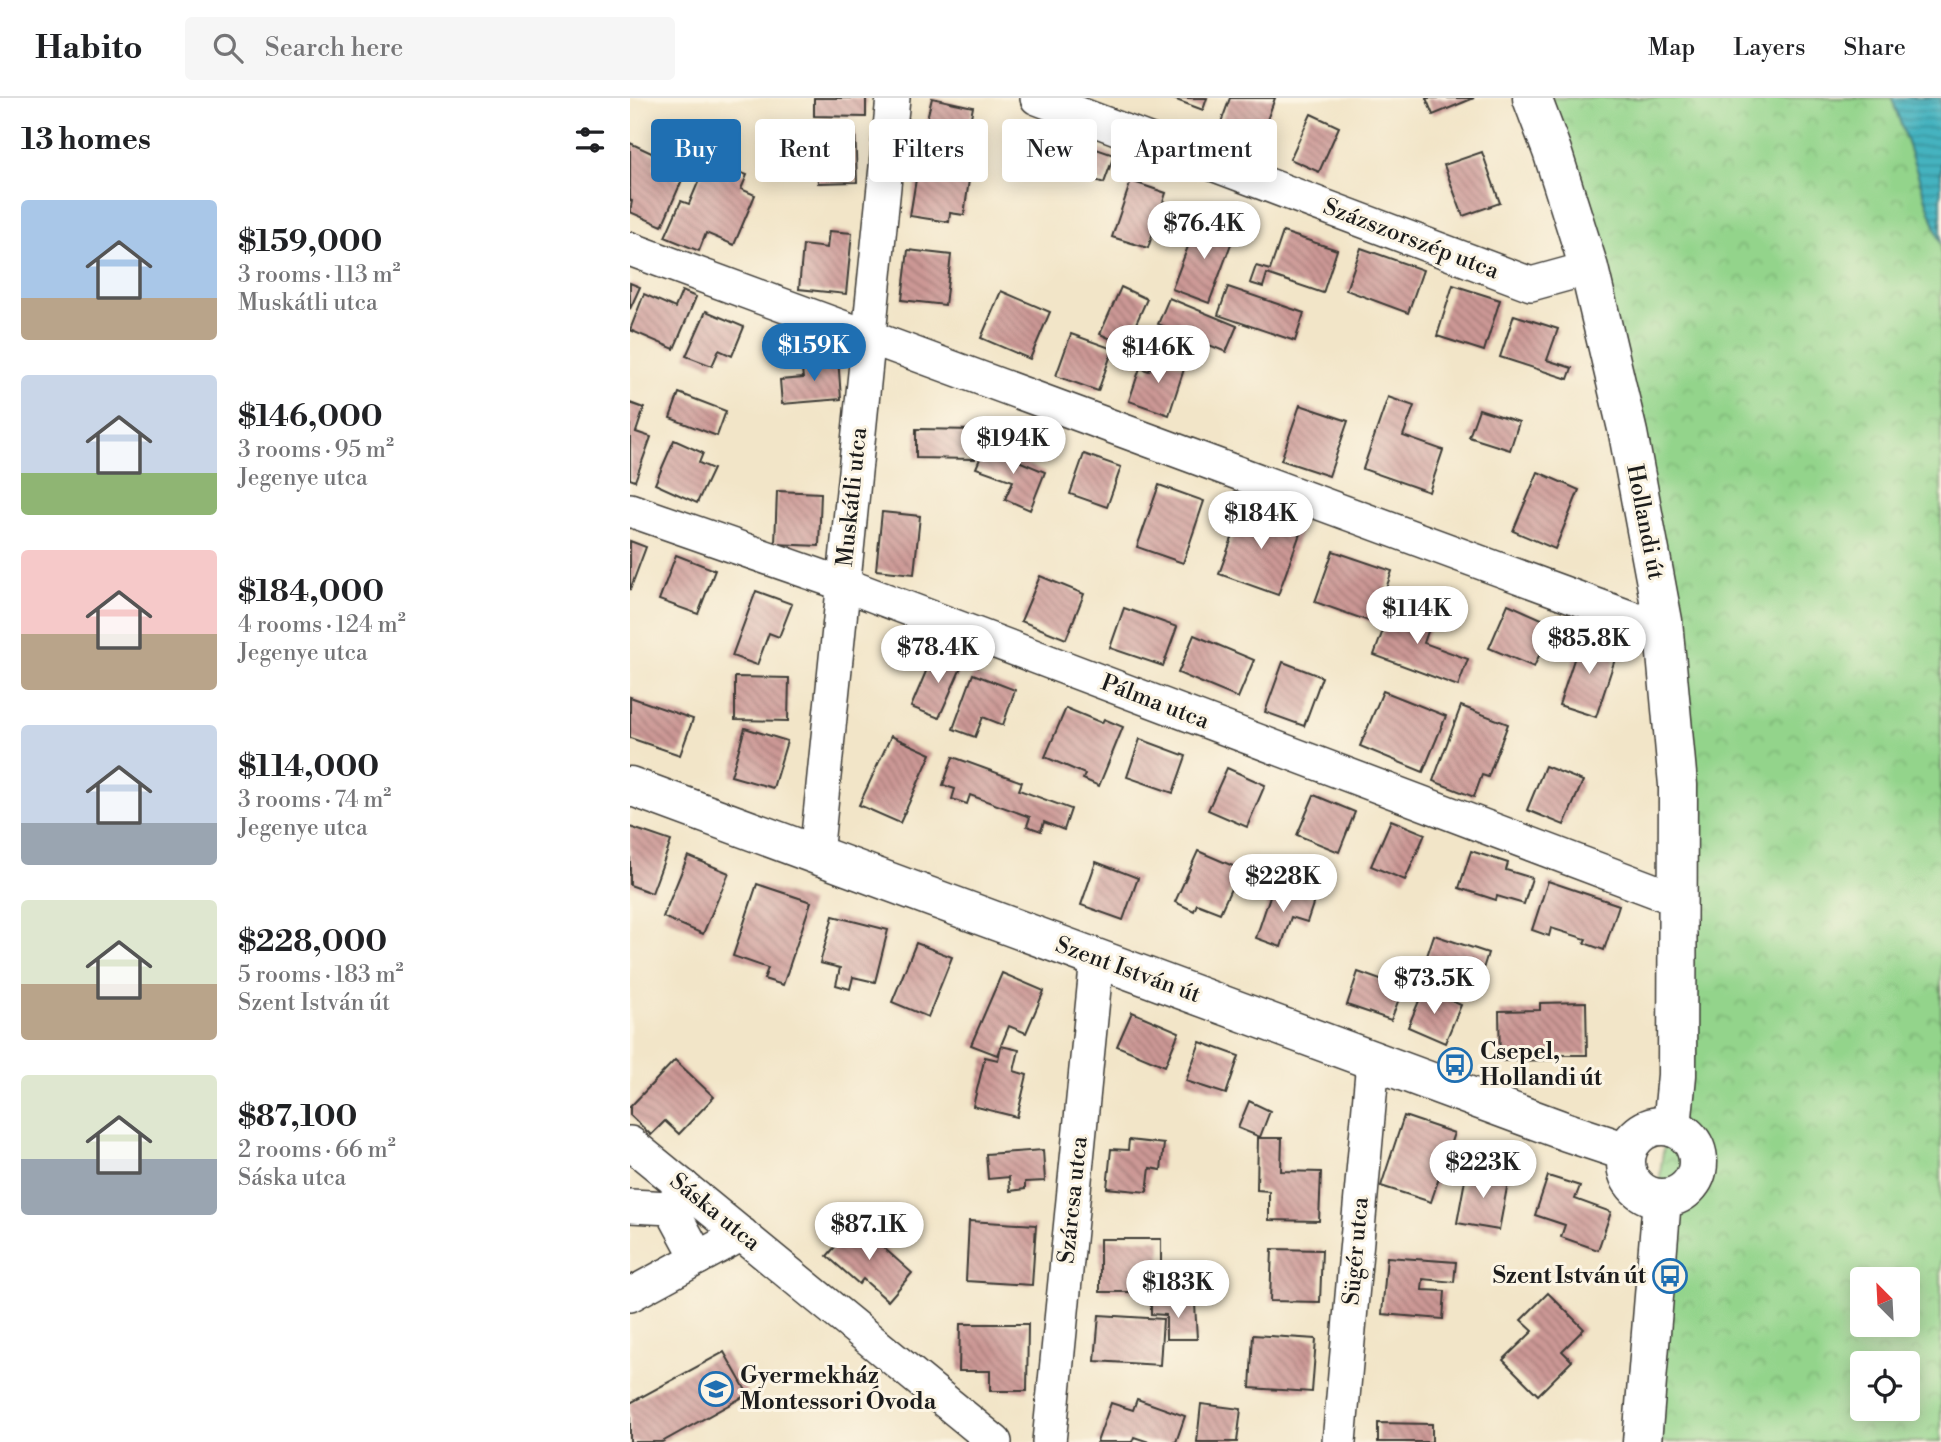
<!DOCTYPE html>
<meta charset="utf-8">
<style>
body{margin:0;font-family:"Libre Bodoni",serif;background:#f6f6f6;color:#202124;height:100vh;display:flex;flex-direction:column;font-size:26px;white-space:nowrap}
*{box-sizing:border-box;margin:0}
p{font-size:23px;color:#757577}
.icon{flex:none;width:38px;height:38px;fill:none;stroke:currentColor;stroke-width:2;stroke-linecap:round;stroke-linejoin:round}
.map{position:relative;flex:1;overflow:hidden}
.details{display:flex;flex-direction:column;background:#fff;width:630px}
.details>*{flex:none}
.guide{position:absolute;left:21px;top:21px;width:665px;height:63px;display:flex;gap:14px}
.needle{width:46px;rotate:336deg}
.buttons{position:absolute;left:1220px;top:1169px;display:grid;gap:14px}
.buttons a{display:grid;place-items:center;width:70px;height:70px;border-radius:7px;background:#fff;box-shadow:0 4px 18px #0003;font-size:35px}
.price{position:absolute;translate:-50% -60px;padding:0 16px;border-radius:24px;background:#fff;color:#222;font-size:23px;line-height:46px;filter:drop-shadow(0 2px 4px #0008)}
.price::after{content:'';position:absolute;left:50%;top:42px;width:21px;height:16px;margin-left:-10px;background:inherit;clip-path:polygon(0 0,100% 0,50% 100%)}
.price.on{background:#1f6fb2;color:#fff}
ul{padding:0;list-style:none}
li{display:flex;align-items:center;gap:21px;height:175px;padding:0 21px}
li span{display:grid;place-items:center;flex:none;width:196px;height:140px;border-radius:7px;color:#555}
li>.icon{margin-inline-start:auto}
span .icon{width:84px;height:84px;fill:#fffc;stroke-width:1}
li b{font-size:30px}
h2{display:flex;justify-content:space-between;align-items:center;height:84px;padding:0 21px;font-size:30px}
.chip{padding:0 24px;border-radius:7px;background:#fff;box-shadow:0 4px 18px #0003;font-size:24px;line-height:63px}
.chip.on{background:#1f6fb2;color:#fff}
header{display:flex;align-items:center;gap:42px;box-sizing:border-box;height:98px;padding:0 35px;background:#fff;border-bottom:2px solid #e0e0e0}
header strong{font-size:33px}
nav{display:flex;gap:38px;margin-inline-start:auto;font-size:24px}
.search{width:490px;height:63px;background:#f6f6f6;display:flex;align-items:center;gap:18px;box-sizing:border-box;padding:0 24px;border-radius:7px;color:#757577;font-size:26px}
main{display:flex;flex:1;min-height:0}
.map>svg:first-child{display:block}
</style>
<header>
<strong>Habito</strong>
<div class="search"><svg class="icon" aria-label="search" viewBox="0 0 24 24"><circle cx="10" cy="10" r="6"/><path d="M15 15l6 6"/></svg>Search here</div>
<nav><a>Map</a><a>Layers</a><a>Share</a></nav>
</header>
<main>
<section class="details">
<h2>13 homes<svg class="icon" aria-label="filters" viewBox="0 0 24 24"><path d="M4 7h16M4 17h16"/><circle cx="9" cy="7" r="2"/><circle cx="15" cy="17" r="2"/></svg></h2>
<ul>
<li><span style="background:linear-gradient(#a9c7e8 70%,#b9a48a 0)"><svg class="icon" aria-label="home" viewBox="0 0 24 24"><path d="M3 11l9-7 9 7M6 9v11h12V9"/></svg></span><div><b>$159,000</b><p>3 rooms · 113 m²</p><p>Muskátli utca</p></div></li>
<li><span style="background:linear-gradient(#c9d6e8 70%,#8fb573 0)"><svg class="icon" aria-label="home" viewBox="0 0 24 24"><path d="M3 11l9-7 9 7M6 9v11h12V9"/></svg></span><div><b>$146,000</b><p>3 rooms · 95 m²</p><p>Jegenye utca</p></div></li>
<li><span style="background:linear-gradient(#f6c9c9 60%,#b9a48a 0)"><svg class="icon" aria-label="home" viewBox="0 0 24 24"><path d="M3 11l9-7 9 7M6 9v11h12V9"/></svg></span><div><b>$184,000</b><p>4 rooms · 124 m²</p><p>Jegenye utca</p></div></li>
<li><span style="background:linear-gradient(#c9d6e8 70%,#9aa5b1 0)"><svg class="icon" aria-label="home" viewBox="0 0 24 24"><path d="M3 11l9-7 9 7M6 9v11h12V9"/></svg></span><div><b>$114,000</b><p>3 rooms · 74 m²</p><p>Jegenye utca</p></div></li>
<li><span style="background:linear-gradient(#dfe7d0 60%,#b9a48a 0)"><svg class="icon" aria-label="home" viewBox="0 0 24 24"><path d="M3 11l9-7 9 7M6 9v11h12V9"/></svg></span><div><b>$228,000</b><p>5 rooms · 183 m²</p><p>Szent István út</p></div></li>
<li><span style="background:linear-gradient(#dfe7d0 60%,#9aa5b1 0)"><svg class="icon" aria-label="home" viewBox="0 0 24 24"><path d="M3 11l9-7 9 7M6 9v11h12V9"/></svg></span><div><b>$87,100</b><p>2 rooms · 66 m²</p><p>Sáska utca</p></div></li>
</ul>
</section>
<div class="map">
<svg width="1311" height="1344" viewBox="0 0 1311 1344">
<defs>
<pattern id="park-crowns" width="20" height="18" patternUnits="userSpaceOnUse" patternTransform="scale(1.75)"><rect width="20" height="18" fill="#93d48b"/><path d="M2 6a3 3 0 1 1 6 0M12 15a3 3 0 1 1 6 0" fill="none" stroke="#7eb577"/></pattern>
<pattern id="water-rules" width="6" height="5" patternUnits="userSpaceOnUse" patternTransform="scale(1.75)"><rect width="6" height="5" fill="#45b3c0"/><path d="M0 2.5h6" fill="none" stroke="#39919b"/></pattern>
<pattern id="building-back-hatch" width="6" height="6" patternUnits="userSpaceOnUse" patternTransform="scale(1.75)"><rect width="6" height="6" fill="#cc9895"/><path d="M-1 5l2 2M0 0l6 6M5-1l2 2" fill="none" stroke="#a57b79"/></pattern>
</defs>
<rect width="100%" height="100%" fill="#fcf5e5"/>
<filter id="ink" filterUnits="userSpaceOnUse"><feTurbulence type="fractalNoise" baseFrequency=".0143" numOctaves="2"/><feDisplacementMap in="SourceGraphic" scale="14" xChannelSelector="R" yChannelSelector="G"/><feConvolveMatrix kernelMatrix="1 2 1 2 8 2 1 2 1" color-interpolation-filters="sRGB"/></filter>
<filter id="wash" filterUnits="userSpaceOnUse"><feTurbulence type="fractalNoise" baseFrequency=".00686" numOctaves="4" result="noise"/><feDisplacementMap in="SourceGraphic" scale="28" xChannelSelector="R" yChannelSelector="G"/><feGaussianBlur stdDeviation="1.57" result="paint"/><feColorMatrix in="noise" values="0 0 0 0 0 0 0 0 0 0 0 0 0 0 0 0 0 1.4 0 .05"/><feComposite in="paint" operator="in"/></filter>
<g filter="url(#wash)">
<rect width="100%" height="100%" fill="#f2e5c8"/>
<!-- park -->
<path fill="url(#park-crowns)" stroke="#587854" stroke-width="2" fill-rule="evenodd" d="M 902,0 L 1262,0 L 1311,146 L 1311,1344 L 1007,1344 L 1031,1068 L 1055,896 L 1055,536 ZM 1232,1181 L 1278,1181 L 1278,1227 L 1232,1227 ZM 1232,1265 L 1278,1265 L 1278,1311 L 1232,1311 Z"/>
<!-- water -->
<path fill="url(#water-rules)" stroke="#30686e" stroke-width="2" d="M 1262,0 L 1311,0 L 1311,146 Z"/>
<g id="blocks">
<!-- building -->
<g fill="url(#building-back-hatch)">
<path d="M 184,0 L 236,0 L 236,19 L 184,18 Z"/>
<path d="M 302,0 L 343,9 L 336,43 L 294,33 Z"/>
<path d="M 541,0 L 577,0 L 573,12 Z"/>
<path d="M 600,0 L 645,0 L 629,44 L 589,30 Z"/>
<path d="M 796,0 L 844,0 L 803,17 Z"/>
<path d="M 681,16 L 709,29 L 689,74 L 660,61 Z"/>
<path d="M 163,26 L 178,27 L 175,72 L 139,69 L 141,36 L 162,37 Z"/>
<path d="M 225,29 L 227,84 L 188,85 L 186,31 Z"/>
<path d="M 443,43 L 484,57 L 474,85 L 433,71 Z"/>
<path d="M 0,45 L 28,58 L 23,69 L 52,82 L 32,128 L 0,114 L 2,103 L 0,102 Z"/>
<path d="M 852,54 L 870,105 L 833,118 L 814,67 Z"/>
<path d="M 78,61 L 117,77 L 111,91 L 125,97 L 104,147 L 76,135 L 69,153 L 35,139 L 51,103 L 59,106 Z"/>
<path d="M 287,75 L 339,82 L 334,117 L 320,115 L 319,124 L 280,118 Z"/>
<path d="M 501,83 L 536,95 L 518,150 L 482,139 Z"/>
<path d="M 568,122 L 605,135 L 579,205 L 542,191 Z"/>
<path d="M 199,133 L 222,135 L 216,196 L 169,191 L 173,147 L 197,150 Z"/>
<path d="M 653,134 L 707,152 L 693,195 L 637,176 L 633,189 L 620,185 L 626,168 L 640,172 Z"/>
<path d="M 731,150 L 793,172 L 778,215 L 716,192 Z"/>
<path d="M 278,152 L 321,157 L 315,207 L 272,202 Z"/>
<path d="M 0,185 L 10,189 L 0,211 Z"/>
<path d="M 823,187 L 870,202 L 854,253 L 807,238 Z"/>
<path d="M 491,189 L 517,201 L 496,248 L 470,236 Z"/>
<path d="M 598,189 L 674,215 L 665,243 L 588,217 Z"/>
<path d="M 52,193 L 66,199 L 44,251 L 0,232 L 14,196 L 45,210 Z"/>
<path d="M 371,193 L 420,214 L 400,261 L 351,240 Z"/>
<path d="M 539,200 L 607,228 L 596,254 L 528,226 Z"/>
<path d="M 76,213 L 114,229 L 102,258 L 89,252 L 82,268 L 56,258 Z"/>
<path d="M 884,217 L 928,231 L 917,262 L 942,270 L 938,281 L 870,259 Z"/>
<path d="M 441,236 L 483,251 L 468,293 L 426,278 Z"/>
<path d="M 524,258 L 555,268 L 539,317 L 499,303 L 510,270 L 519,273 Z"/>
<path d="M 208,259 L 211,301 L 152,306 L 150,282 L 173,280 L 171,263 Z"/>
<path d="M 49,295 L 96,313 L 87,338 L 40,320 Z"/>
<path d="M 758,299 L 784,308 L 773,338 L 813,352 L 799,394 L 733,371 Z"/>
<path d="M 0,305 L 14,310 L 6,334 L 21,339 L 5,383 L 0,381 Z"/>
<path d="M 670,307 L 718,323 L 699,378 L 651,362 Z"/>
<path d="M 849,311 L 889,324 L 880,352 L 839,339 Z"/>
<path d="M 286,331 L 346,332 L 345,361 L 286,360 Z"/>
<path d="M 44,342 L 73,355 L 69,365 L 83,371 L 67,405 L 25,386 Z"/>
<path d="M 355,349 L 415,374 L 400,412 L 375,401 L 383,383 L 346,370 Z"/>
<path d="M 454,356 L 491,369 L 477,409 L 440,396 Z"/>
<path d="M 908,374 L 949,392 L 925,451 L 883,433 Z"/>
<path d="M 529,387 L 574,403 L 553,465 L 507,449 Z"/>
<path d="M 147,393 L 191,395 L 189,448 L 145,446 Z"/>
<path d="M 613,410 L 672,430 L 648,497 L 589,476 Z"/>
<path d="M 252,414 L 290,418 L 284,476 L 246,472 Z"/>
<path d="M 0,443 L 16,449 L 0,492 Z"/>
<path d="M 703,453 L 762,473 L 744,525 L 685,504 Z"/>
<path d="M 46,457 L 85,472 L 68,516 L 29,502 Z"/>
<path d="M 410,478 L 454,496 L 436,541 L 391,523 Z"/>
<path d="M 126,493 L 162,506 L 149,539 L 139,535 L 127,567 L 102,558 Z"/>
<path d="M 763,505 L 803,519 L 794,545 L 838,561 L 828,588 L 744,557 Z"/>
<path d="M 878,506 L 923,526 L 904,569 L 859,550 Z"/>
<path d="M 494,510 L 547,529 L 533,568 L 480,550 Z"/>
<path d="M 564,537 L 624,562 L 608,600 L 548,575 Z"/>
<path d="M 952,537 L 989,549 L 966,619 L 929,607 Z"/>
<path d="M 311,553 L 334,563 L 309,620 L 281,609 L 297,571 L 303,573 Z"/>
<path d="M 653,564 L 692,579 L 674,628 L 635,614 Z"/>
<path d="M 343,576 L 385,592 L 373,627 L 353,619 L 345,639 L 323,631 Z"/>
<path d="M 105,579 L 159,580 L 158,623 L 105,622 Z"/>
<path d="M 753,593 L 816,618 L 793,674 L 730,648 Z"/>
<path d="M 0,599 L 63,621 L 50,657 L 0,640 Z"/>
<path d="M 831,608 L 878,626 L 858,679 L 852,677 L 844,699 L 803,683 Z"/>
<path d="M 436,610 L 472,625 L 474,621 L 493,629 L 469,688 L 453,681 L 455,676 L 415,659 Z"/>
<path d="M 115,630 L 157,643 L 143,690 L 101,678 Z"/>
<path d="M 261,638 L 301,656 L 270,725 L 229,707 Z"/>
<path d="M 510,641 L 556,658 L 543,695 L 497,679 Z"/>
<path d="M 323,659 L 392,684 L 389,692 L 441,711 L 434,732 L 414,724 L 411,733 L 397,728 L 400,719 L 340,697 L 337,706 L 322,701 L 325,691 L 313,687 Z"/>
<path d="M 915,668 L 953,683 L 934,727 L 897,712 Z"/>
<path d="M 597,670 L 635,687 L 617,729 L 578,712 Z"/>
<path d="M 684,697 L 725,714 L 709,754 L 667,737 Z"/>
<path d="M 761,722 L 795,736 L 775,782 L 741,768 Z"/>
<path d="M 0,729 L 41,743 L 22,795 L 0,787 Z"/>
<path d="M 568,753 L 610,771 L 590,815 L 567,806 L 564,813 L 545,804 Z"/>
<path d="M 841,753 L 878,765 L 876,772 L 902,780 L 894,806 L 867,798 L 866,802 L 829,790 Z"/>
<path d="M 58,758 L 99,775 L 73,836 L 33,819 Z"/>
<path d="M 466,764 L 508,780 L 493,822 L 451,807 Z"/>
<path d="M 918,783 L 989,807 L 974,852 L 954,845 L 956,841 L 921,830 L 919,838 L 902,832 Z"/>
<path d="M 127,786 L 181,804 L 153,887 L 134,881 L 138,870 L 103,858 Z"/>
<path d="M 644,786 L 685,800 L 677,824 L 661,819 L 651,849 L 626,840 Z"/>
<path d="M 203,818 L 258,832 L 245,884 L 223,879 L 220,891 L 206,887 L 210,870 L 190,865 Z"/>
<path d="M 804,837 L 858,855 L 847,890 L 812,879 L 814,871 L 795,864 Z"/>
<path d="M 286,845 L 322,859 L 298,919 L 262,904 Z"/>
<path d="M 728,874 L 773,890 L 761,922 L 717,907 Z"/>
<path d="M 372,875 L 414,893 L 396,935 L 379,928 L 367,957 L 341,947 Z"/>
<path d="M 794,891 L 831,907 L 815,945 L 778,929 Z"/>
<path d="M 956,904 L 957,957 L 928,957 L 928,962 L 870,963 L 869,913 L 910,912 L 910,905 Z"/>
<path d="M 502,914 L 549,934 L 535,968 L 487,948 Z"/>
<path d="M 570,944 L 609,958 L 596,996 L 556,983 Z"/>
<path d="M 371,948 L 389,952 L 384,973 L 397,977 L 387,1019 L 343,1008 L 355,959 L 368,962 Z"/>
<path d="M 45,962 L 84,999 L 49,1036 L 35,1023 L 21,1037 L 0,1017 L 0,1009 Z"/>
<path d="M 619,1003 L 640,1013 L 630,1039 L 608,1030 Z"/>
<path d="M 774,1018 L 824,1035 L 801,1104 L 751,1088 Z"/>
<path d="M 628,1040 L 652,1040 L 651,1073 L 691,1074 L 689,1123 L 639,1122 L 639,1093 L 627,1092 Z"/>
<path d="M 499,1042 L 534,1046 L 531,1072 L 520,1070 L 517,1094 L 477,1090 L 481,1051 L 498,1052 Z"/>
<path d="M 413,1052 L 415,1083 L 395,1084 L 395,1091 L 380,1093 L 379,1079 L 358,1081 L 356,1056 Z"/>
<path d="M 837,1071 L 879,1079 L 869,1132 L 827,1125 Z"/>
<path d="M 918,1078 L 950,1088 L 945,1101 L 981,1114 L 968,1152 L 931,1139 L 935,1127 L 905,1117 Z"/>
<path d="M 339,1123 L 406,1127 L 402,1187 L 336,1183 Z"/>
<path d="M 226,1125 L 282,1175 L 258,1203 L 233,1181 L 229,1186 L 197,1158 Z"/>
<rect x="470" y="1141" width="61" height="53"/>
<path d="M 642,1151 L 692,1152 L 690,1204 L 640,1203 Z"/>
<path d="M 757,1159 L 826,1164 L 824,1184 L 793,1181 L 792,1192 L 815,1193 L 813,1221 L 752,1216 Z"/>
<path d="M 918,1195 L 954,1231 L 932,1253 L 942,1263 L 908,1297 L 873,1262 L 903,1233 L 891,1222 Z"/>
<path d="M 521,1205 L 565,1206 L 567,1241 L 536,1241 L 536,1217 L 521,1216 Z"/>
<path d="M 469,1217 L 533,1221 L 530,1267 L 465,1263 Z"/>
<path d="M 330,1226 L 398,1226 L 397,1293 L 360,1293 L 360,1273 L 329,1273 Z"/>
<path d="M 623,1237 L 686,1241 L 682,1294 L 620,1290 Z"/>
<path d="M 94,1254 L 118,1296 L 32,1344 L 0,1344 L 0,1305 Z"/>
<path d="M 507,1301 L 555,1318 L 546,1344 L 519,1344 L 504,1339 L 502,1344 L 467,1344 L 481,1305 L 503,1312 Z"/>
<path d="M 571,1306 L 611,1311 L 607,1344 L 567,1344 Z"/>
<path d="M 748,1325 L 802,1326 L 802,1344 L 748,1344 Z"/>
</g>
</g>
</g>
<g filter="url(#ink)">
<use href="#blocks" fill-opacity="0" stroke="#3c3a36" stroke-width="2"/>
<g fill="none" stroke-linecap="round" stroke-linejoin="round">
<!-- minor casing -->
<g stroke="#3c3a36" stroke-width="36">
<g id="minor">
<path d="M 407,0 L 901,186 L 959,170"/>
<path d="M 0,151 L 1015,525 L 1033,523"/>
<path d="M 0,412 L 213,486 L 1049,802"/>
<path d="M 186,757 L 263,0"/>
<path d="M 0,1045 L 365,1344"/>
<path d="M 0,1108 L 41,1110 L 53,1088"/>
<path d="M 41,1110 L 68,1160"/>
<path d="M 0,1197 L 112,1136"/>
<path d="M 419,1344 L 467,860"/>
<path d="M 709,1344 L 743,963"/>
</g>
</g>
<!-- tertiary casing -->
<g stroke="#3c3a36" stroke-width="41">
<g id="tertiary">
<path d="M 902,0 L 922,53 L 959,170 L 998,335 L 1033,523 L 1048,687 L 1047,977 L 1042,1029"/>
<path d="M 0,688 L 937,1034 L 997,1054"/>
<circle cx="1032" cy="1064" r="36"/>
<path d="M 1012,1344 L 1032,1101"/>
</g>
</g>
<!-- minor -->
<use href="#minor" stroke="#fff" stroke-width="33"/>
<!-- tertiary -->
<use href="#tertiary" stroke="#fff" stroke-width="38"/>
</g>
</g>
<!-- icons -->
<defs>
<g id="bus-ring" transform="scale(1.75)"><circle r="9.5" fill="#fcf5e5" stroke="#1f6fb2" stroke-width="1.5"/><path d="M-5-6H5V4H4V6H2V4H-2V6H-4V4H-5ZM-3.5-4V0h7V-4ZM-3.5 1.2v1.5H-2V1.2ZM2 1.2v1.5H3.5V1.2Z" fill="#1f6fb2"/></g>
<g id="school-ring" transform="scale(1.75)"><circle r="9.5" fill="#fcf5e5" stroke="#1f6fb2" stroke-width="1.5"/><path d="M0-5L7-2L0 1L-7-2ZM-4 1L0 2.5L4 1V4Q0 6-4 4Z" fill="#1f6fb2"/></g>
</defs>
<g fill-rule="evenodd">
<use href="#bus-ring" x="825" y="967"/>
<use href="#bus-ring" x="1040" y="1178"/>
<use href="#school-ring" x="86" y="1291"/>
</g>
<g text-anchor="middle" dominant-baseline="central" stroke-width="6" stroke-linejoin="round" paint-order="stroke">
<!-- street labels -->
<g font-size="23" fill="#1c1c1c" stroke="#fcf5e5">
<text transform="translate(781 141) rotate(21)">Százszorszép utca</text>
<text transform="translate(222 399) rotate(-84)">Muskátli utca</text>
<text transform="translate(1015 424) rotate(79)">Hollandi út</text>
<text transform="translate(525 604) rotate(21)">Pálma utca</text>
<text transform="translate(498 872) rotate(20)">Szent István út</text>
<text transform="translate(443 1102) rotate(-84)">Szárcsa utca</text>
<text transform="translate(85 1114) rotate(39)">Sáska utca</text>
<text transform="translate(726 1153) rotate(-85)">Sügér utca</text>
</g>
<!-- poi labels -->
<g font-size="23" font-weight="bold" fill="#1c1c1c" stroke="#fcf5e5" text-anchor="start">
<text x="850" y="954">Csepel,<tspan x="850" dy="26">Hollandi út</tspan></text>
<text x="1016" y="1178" text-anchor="end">Szent István út</text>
<text x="110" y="1278">Gyermekház<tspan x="110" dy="26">Montessori Óvoda</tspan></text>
</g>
</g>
</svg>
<div class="buttons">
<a><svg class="needle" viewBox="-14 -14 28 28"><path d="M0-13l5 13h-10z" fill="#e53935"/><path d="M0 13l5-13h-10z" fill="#757577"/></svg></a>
<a><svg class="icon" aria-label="locate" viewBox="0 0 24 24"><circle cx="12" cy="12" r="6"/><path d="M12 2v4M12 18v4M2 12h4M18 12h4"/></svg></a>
</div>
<b class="price" style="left:574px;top:163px">$76.4K</b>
<b class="price on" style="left:184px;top:285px">$159K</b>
<b class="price" style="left:528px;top:287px">$146K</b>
<b class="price" style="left:383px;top:378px">$194K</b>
<b class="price" style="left:631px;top:453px">$184K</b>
<b class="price" style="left:787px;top:548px">$114K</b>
<b class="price" style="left:959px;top:578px">$85.8K</b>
<b class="price" style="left:308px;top:587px">$78.4K</b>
<b class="price" style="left:653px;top:816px">$228K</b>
<b class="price" style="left:804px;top:918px">$73.5K</b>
<b class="price" style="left:853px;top:1102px">$223K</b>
<b class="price" style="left:239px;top:1164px">$87.1K</b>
<b class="price" style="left:548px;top:1222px">$183K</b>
<div class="guide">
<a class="chip on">Buy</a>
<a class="chip">Rent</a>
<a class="chip">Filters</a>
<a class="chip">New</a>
<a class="chip">Apartment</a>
</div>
</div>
</main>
